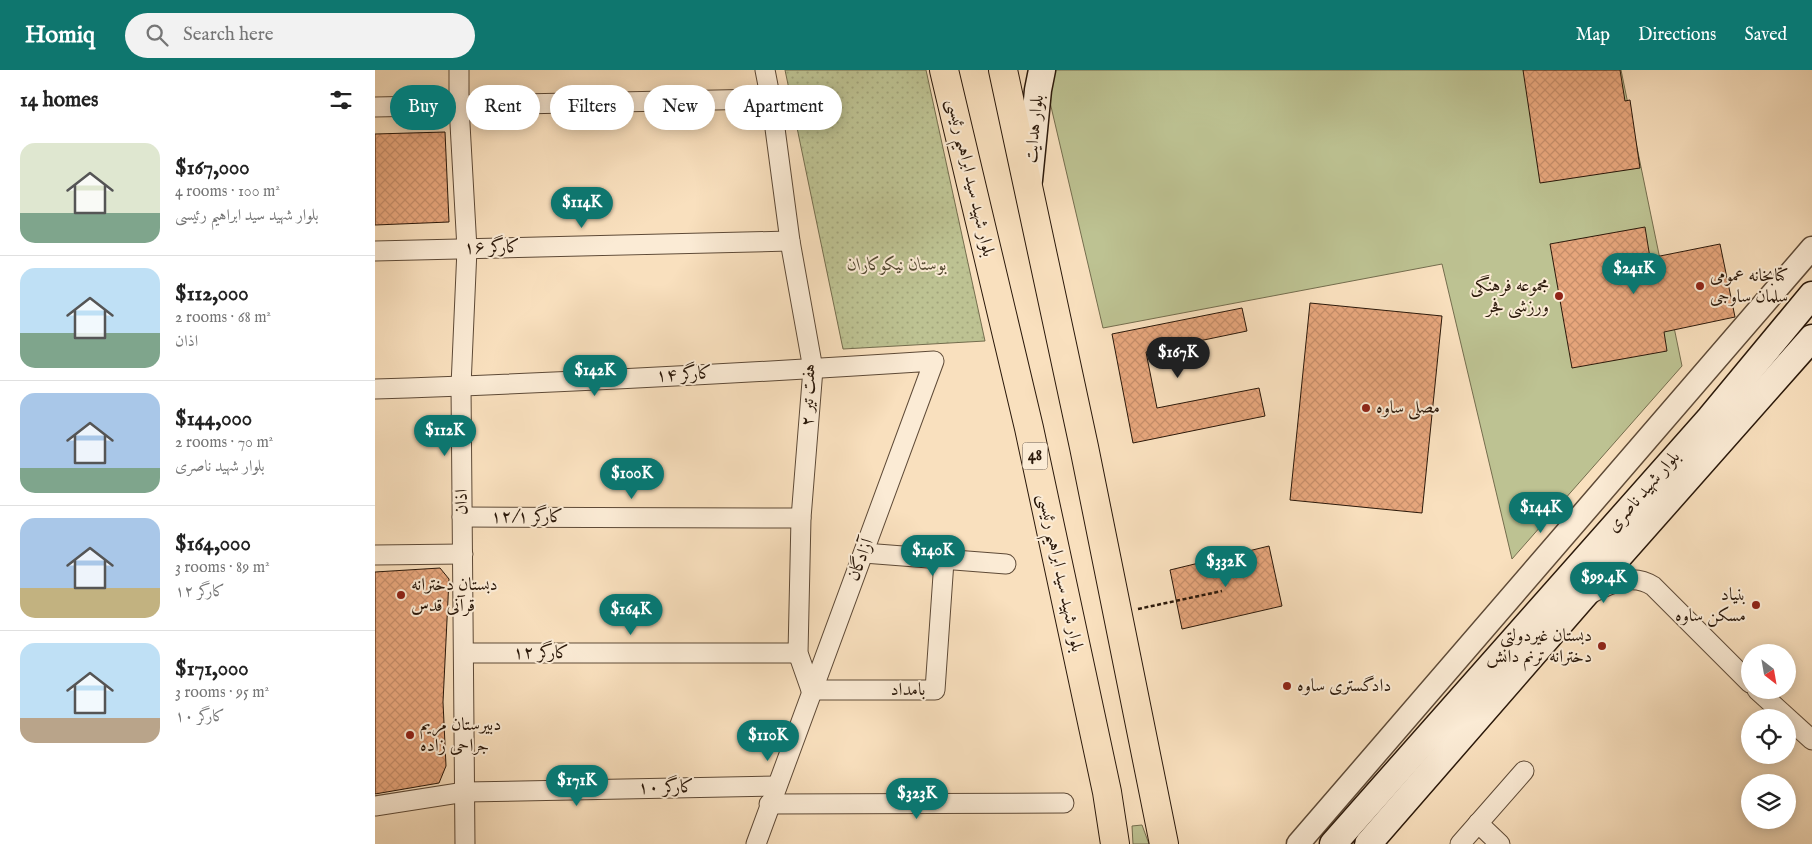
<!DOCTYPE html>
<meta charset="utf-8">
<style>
body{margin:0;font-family:"IM FELL English",Amiri,serif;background:#f2f2f2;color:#222;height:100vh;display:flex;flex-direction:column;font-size:19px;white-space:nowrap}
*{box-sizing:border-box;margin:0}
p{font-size:16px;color:#767676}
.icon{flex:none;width:28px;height:28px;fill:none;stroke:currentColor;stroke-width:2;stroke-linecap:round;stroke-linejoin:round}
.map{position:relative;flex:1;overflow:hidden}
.details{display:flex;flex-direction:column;background:#fff;width:375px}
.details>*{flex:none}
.hud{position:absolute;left:15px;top:15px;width:475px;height:45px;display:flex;gap:10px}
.needle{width:32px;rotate:149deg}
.tools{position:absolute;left:1366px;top:574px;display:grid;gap:10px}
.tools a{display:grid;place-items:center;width:55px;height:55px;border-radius:50%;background:#fff;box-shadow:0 2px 12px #0003;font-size:25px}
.price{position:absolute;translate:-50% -42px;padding:0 11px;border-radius:18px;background:#0f766e;color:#fff;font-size:16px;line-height:32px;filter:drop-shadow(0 1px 2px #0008)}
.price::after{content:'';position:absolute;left:50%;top:30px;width:15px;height:11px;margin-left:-8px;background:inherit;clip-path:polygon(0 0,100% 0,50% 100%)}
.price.on{background:#222;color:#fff}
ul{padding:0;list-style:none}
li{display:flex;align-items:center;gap:15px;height:125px;padding:0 20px}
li+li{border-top:1px solid #e0e0e0}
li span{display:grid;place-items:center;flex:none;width:140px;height:100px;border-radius:15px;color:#555}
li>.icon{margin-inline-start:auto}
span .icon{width:60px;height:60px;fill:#fffc;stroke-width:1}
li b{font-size:21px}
h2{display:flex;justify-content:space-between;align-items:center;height:60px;padding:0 20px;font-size:21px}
.tag{padding:0 18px;border-radius:22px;background:#fff;box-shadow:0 2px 12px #0003;font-size:18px;line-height:45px}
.tag.on{background:#0f766e;color:#fff}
header{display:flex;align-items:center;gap:30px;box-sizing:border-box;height:70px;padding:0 25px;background:#0f766e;color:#fff}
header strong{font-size:24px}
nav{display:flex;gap:28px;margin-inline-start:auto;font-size:18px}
.search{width:350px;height:45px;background:#f2f2f2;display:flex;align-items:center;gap:12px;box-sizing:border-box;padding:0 18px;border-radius:28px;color:#767676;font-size:19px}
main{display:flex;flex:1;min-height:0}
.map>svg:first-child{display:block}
</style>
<header>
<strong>Homiq</strong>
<div class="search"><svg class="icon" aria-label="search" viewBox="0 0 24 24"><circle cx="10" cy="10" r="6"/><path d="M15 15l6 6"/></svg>Search here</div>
<nav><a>Map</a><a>Directions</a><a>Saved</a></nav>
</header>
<main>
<section class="details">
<h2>14 homes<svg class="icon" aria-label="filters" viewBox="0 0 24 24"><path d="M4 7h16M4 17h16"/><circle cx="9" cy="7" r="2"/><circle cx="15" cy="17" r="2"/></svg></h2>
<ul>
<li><span style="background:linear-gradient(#dfe7d0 70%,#7fa58c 0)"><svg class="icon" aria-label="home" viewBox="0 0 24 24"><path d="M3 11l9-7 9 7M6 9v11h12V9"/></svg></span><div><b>$167,000</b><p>4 rooms · 100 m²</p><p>بلوار شهید سید ابراهیم رئیسی</p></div></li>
<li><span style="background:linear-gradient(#bfe0f5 65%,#7fa58c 0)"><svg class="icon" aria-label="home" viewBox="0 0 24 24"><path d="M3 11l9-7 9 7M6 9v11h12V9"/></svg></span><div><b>$112,000</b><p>2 rooms · 68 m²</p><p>اذان</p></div></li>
<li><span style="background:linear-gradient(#a9c7e8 75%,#7fa58c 0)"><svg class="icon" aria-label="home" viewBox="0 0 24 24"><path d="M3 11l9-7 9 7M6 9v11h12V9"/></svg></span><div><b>$144,000</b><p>2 rooms · 70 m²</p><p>بلوار شهید ناصری</p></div></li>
<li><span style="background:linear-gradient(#a9c7e8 70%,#c2b280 0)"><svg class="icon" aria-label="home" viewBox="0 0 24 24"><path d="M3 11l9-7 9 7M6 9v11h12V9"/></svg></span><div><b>$164,000</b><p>3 rooms · 89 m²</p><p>کارگر ۱۲</p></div></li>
<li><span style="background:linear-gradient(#bfe0f5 75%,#b9a48a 0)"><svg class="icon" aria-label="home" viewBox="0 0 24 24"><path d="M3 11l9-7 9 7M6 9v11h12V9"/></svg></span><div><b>$171,000</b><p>3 rooms · 95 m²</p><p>کارگر ۱۰</p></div></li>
</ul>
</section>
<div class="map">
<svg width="1437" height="774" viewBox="0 0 1437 774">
<defs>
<pattern id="park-dots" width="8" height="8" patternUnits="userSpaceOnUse" patternTransform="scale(1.25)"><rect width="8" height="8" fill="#bdc292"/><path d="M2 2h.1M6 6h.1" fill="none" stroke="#a3a67d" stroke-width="1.8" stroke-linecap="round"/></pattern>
<pattern id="building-cross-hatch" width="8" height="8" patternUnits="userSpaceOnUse" patternTransform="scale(1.25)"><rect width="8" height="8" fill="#e8a77d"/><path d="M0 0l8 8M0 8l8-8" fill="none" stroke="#c78f6b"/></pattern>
</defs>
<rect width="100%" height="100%" fill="#f9e0be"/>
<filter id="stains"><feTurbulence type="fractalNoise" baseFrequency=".004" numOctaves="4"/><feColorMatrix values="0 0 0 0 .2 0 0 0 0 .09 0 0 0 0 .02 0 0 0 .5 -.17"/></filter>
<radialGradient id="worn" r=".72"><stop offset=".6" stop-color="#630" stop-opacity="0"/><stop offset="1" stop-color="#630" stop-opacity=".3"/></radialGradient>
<!-- green -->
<g fill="#bdc292" stroke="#746d4e">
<path d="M 680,0 L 1246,0 L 1307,296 L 1137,489 L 1067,194 L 728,258 L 674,28 Z"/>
<path d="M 767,755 L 774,774 L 758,774 L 757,756 Z"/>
</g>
<!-- park -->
<path fill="url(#park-dots)" stroke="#746d4e" d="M 410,0 L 551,0 L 610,271 L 468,279 Z"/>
<!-- building -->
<g fill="url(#building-cross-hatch)" stroke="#2a180a">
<path d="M 1148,0 L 1245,0 L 1250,31 L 1255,30 L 1265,98 L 1165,113 Z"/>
<path d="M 70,62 L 74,152 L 0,155 L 0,64 Z"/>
<path d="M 1270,157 L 1275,188 L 1345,174 L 1360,247 L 1289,262 L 1292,281 L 1197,298 L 1175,174 Z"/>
<path d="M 935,233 L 1067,246 L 1047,443 L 915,430 Z"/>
<path d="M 867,238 L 872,261 L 771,282 L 782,338 L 884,318 L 890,346 L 758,373 L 737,264 Z"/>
<path d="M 894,476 L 907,536 L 807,559 L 795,500 Z"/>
<path d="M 65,498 L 74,509 L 68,632 L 71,696 L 64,713 L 0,724 L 0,502 Z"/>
</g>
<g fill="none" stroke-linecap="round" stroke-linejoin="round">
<!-- minor casing -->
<g stroke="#5e4a37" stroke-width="21">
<g id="minor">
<path d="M 84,0 L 84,36 L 92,179 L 86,316 L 90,774"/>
<path d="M 390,0 L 397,36 L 415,171 L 438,299 L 426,448 L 423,583 L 436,620"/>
<path d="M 0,37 L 395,29"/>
<path d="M 0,181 L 415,171"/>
<path d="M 0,319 C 187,313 373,303 559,291 L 381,774"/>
<path d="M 87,447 L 426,448"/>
<path d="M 489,483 L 631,494"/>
<path d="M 0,485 L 88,484"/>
<path d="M 1215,524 C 1235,514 1257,502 1278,516 L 1375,613"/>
<path d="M 89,583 L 423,583"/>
<path d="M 436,620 L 560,620 L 569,491"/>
<path d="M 1382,620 L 1437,670"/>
<path d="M 394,734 L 689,733"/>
<path d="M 0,736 L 90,722 L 402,716"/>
<path d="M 1103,753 L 1125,774"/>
<path d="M 1085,774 L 1149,701"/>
</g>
</g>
<!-- tertiary casing -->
<g stroke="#5e4a37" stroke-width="25">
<path id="tertiary" d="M 923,774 L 1437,178"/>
</g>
<!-- secondary casing -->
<g stroke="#2a180a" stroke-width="29">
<g id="secondary">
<path d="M 654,110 L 663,20 L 667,0"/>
<path d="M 958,774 L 1335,348 L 1437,225"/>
<path d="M 993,774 L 1207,528 L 1437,268"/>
</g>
</g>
<!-- primary casing -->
<g stroke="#2a180a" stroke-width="30">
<g id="primary">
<path d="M 569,0 L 654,358 L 732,722 L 740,774"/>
<path d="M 628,0 L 709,377 L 789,774"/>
</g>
</g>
<!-- path -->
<path stroke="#2a180a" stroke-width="2.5" stroke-dasharray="4 2.5" stroke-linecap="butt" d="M 763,539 L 847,521"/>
<!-- minor -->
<use href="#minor" stroke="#fbebd5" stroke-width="19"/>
<!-- tertiary -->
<use href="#tertiary" stroke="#fbebd5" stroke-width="22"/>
<!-- secondary -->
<use href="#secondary" stroke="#fbebd5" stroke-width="26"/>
<!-- primary -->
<use href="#primary" stroke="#f9e0be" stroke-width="28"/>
</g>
<!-- markers -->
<g fill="#8f2418" stroke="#fbebd5" stroke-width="2">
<circle cx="1325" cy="216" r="5"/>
<circle cx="1184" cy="226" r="5"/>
<circle cx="991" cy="338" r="5"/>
<circle cx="26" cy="525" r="5"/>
<circle cx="1381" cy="535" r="5"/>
<circle cx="1227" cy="576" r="5"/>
<circle cx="912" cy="616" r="5"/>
<circle cx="35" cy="665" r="5"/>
</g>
<g text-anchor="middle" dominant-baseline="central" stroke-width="4" stroke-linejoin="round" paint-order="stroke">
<!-- shield labels -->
<rect fill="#fbebd5" stroke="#695747" stroke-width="1" x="647.5" y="372.5" width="25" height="27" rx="4"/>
<g font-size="16" font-weight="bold" fill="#2a180a">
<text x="660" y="386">48</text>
</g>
<!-- street labels -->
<g font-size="18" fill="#2a180a" stroke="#fbebd5">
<text transform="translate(660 59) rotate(-84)">بلوار هدایت</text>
<text transform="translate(595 108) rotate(77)">بلوار شهید سید ابراهیم رئیسی</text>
<text transform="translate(117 178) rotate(-1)">کارگر ۱۶</text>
<text transform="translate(309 305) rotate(-3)">کارگر ۱۴</text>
<text transform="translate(434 325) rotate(-88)">هفت تیر ۲</text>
<text transform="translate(1269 422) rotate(-49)">بلوار شهید ناصری</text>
<text transform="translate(87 432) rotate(-90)">اذان</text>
<text x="152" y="447">کارگر ۱۲/۱</text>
<text transform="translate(486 490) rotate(-69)">آزادگان</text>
<text transform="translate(685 503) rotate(78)">بلوار شهید سید ابراهیم رئیسی</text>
<text x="166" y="583">کارگر ۱۲</text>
<text x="533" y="620">بامداد</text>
<text transform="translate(291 718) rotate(-1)">کارگر ۱۰</text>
</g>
<!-- park labels -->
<g font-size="18" font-style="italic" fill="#564b33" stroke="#fbebd5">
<text x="522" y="195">بوستان نیکوکاران</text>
</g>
<!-- poi labels -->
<g font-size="18" fill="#2a180a" stroke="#fbebd5" text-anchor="start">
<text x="1335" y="206">کتابخانه عمومی<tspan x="1335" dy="21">سلمان ساوجی</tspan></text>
<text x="1174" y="216" text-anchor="end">مجموعه فرهنگی<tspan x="1174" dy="21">ورزشی فجر</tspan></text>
<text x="1001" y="338">مصلی ساوه</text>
<text x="36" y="515">دبستان دخترانه<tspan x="36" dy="21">قرآنی قدس</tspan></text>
<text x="1371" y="525" text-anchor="end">بنیاد<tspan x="1371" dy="21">مسکن ساوه</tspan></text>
<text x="1217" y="566" text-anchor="end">دبستان غیردولتی<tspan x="1217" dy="21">دخترانه ترنم دانش</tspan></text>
<text x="922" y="616">دادگستری ساوه</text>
<text x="45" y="655">دبیرستان مریم<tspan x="45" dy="21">جراحی زاده</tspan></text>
</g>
</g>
<rect width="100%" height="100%" filter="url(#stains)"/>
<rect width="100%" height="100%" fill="url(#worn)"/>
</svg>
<div class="tools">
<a><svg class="needle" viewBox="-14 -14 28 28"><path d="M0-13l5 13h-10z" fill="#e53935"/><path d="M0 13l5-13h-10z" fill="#767676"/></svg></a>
<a><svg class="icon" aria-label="locate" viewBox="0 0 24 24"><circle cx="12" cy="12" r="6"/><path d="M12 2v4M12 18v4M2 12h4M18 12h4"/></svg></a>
<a><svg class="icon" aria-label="layers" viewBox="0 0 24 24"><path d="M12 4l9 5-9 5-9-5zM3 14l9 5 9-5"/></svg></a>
</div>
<b class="price" style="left:207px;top:159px">$114K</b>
<b class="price" style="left:1259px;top:225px">$241K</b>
<b class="price on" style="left:803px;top:309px">$167K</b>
<b class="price" style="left:220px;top:327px">$142K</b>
<b class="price" style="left:70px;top:387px">$112K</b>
<b class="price" style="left:257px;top:430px">$100K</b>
<b class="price" style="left:1166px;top:464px">$144K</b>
<b class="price" style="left:558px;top:507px">$140K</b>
<b class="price" style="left:851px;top:518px">$332K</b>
<b class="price" style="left:1229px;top:534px">$99.4K</b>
<b class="price" style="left:256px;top:566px">$164K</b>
<b class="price" style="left:393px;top:692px">$110K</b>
<b class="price" style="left:202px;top:737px">$171K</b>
<b class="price" style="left:542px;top:750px">$323K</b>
<div class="hud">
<a class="tag on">Buy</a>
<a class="tag">Rent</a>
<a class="tag">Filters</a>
<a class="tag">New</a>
<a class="tag">Apartment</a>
</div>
</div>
</main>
